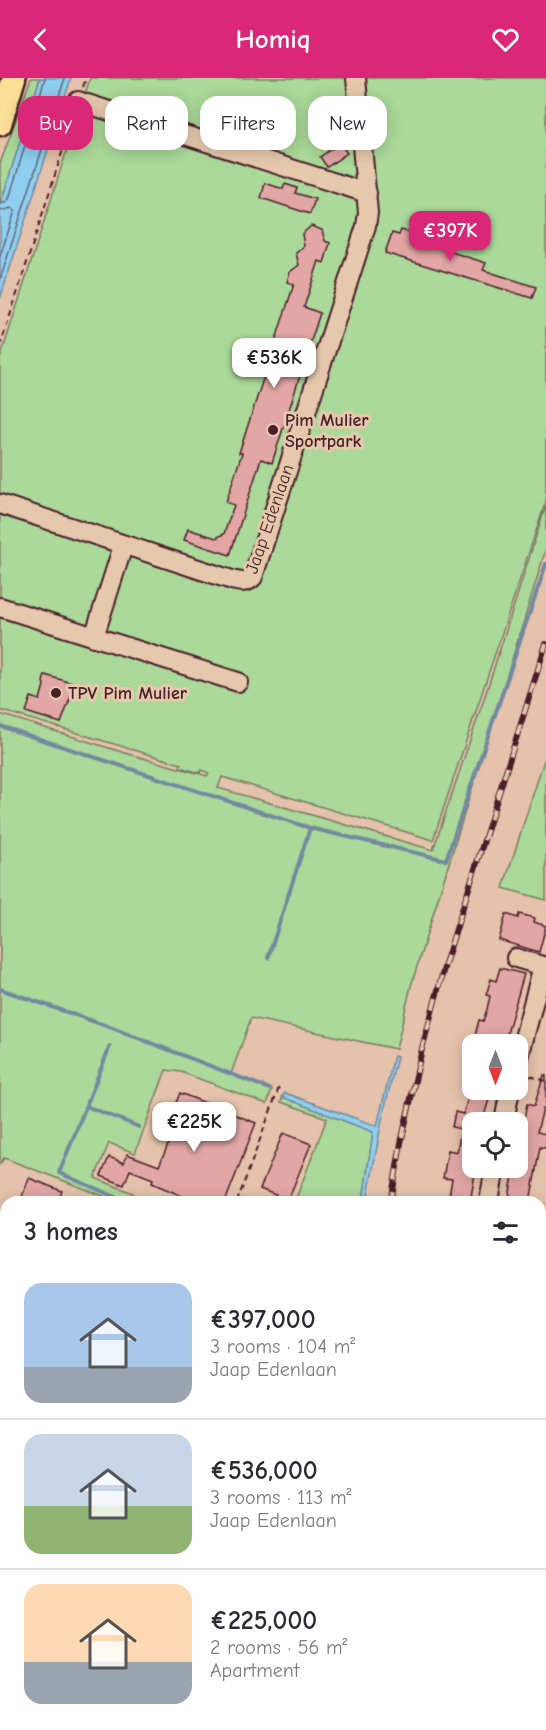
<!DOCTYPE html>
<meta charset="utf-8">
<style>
body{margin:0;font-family:"Comic Neue",sans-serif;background:#f7f7f7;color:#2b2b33;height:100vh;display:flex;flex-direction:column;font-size:22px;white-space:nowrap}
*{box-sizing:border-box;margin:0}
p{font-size:20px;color:#7c7c81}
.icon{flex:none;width:33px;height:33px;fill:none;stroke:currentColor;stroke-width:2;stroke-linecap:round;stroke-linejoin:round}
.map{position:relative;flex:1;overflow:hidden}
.panel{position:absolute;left:0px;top:1118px;width:546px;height:536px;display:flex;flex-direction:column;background:#fff;border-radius:18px 18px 0 0;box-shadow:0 3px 15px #0003}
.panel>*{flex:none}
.hud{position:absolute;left:18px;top:18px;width:510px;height:54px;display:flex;gap:12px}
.needle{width:39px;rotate:180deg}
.fabs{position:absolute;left:462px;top:956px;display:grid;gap:12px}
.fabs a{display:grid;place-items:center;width:66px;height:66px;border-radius:12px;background:#fff;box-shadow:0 3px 15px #0003;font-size:30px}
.price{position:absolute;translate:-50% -51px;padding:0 14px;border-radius:12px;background:#fff;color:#222;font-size:20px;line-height:39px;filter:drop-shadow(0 2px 3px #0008)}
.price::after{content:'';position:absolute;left:50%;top:36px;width:18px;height:14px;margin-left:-9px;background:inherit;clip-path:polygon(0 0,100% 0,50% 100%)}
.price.active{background:#db2777;color:#fff}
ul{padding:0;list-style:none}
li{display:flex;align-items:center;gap:18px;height:150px;padding:0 24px}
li+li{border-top:2px solid #e1e1e2}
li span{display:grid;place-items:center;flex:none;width:168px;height:120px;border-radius:18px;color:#555}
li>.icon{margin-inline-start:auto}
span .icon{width:72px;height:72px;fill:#fffc;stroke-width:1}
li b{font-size:26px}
h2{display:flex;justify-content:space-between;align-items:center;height:72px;padding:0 24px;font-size:26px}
.pill{padding:0 21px;border-radius:18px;background:#fff;box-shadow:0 3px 15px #0003;font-size:21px;line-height:54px}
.pill.active{background:#db2777;color:#fff}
header{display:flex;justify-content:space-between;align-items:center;height:78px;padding:0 24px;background:#db2777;color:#fff;font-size:27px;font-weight:700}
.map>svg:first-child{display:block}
</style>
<header><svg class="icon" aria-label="back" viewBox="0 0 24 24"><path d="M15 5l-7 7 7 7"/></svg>Homiq<svg class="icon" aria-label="heart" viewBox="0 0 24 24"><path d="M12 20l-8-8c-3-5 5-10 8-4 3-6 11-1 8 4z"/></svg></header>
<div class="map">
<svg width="546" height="1652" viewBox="0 0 546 1652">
<rect width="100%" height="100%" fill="#e5c2ab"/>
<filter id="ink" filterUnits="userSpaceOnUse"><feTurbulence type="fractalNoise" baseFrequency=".0167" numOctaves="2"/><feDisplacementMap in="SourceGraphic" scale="12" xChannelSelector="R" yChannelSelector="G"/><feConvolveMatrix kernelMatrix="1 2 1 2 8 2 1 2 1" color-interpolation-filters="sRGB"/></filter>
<g filter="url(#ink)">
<!-- green -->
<g fill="#aad999" stroke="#7a7c62" stroke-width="1.5">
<path d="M 31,0 L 40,0 L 0,128 L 0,86 Z"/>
<path d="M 90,0 L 546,0 L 546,423 L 433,762 L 222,699 L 218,710 L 433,772 L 486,615 L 546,427 L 546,471 L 411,908 L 396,971 L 251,940 L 231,996 L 272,1012 L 267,1026 L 181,994 L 166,992 L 135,1075 L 109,1065 L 95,1100 L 133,1115 L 130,1123 L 105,1123 L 106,1119 L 4,1080 L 0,1086 L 0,636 L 125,675 L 207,698 L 209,695 L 201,692 L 200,695 L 180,689 L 181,686 L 0,632 L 0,281 Z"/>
<path d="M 546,676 L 546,822 L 503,810 Z"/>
<path d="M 283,1019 L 373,1054 L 363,1123 L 295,1123 L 327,1040 L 281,1024 Z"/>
<path d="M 0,1169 L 6,1172 L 6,1647 L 347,1647 L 348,1652 L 0,1652 Z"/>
</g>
<!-- water -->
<g fill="#8ecfef" stroke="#7389a1" stroke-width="1.5">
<path d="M 40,0 L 71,0 L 0,221 L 0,128 Z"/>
<path d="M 394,978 L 397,979 L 382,1041 L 367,1123 L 363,1123 L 373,1054 L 282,1019 L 285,1015 L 377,1048 Z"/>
</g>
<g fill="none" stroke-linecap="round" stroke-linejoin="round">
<!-- shore -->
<g stroke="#656579" stroke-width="1.5">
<path d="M 0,125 L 5,125 L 9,121 L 45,0"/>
<path d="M 0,133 L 12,130 L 15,133 L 0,178"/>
<path d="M 0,202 L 65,0"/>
</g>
<!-- stream -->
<g stroke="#7389a1" stroke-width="4">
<path d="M 0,648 L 310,750 L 268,880"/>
<path d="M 310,750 L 446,782 L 546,486"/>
<path d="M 0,911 L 107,948 L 270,1011"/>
<path d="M 110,968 L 86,1028 L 139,1049"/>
<path d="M 86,1028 L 59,1095 L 128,1124"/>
<path d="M 0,1172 L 6,1175"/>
<path d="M 0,1290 L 6,1293"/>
</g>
</g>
<!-- building -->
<g fill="#e2a7a5" stroke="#4a1f2b" stroke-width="1.5">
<path d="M 340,65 L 347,75 L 327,89 L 320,79 Z"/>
<path d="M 265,105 L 283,111 L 285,106 L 297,110 L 295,115 L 315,121 L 310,136 L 261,120 Z"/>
<path d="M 311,148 L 322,152 L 325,163 L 330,165 L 324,185 L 319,183 L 304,229 L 320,235 L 272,385 L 261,381 L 230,477 L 184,462 L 188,451 L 216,460 L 224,456 L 234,427 L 226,424 L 242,375 L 239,375 L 294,206 L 287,204 L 290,194 L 299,187 L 296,175 L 304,168 L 302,156 Z"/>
<path d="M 401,152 L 444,166 L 442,171 L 486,185 L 483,192 L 536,209 L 532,220 L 385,175 L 392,155 L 399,157 Z"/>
<path d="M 45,597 L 72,605 L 74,610 L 61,645 L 26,634 L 31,619 L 40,622 L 44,607 L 43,604 Z"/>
<path d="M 506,836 L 518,840 L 519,836 L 535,840 L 534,844 L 546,848 L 539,874 L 499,862 Z"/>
<path d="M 500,890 L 524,896 L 504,966 L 477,966 L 479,959 L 475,958 L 479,942 L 483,943 L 487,931 L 490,918 L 486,917 L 491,901 L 496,903 Z"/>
<path d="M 544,997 L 546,998 L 546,1032 L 543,1031 L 537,1054 L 546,1056 L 546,1070 L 540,1069 L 530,1124 L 508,1124 L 513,1098 L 505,1097 L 506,1089 L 518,1089 L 518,1070 L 527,1026 L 534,1028 Z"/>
<path d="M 471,1011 L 492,1011 L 483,1042 L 472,1041 L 472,1089 L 476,1090 L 471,1119 L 469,1120 L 468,1124 L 448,1124 L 452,1101 L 443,1100 L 448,1072 L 457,1074 L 461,1051 L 452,1049 L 455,1034 L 463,1036 Z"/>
<path d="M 180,1015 L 256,1045 L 225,1124 L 196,1124 L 152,1105 L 153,1101 L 130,1092 L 124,1107 L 101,1098 L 109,1079 L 124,1085 L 127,1076 L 159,1088 L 172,1057 L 164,1054 Z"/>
<path d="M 283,1055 L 311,1066 L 288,1122 L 260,1111 Z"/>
<path d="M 29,1100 L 62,1113 L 58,1124 L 20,1124 Z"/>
</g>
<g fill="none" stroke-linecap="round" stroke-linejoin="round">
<!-- minor casing -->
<g stroke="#4a1f2b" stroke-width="22">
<g id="minor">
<path d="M 78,23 L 367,115"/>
<path d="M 0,426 L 232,502 C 240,504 247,506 253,499 L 366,148 L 368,135 L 356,0"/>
<path d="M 0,529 L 238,604"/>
<path d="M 94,559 L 123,468"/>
<path d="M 516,880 L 546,889"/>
<path d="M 518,983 L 543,888"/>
<path d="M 504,1044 L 510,1011"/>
<path d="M 489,1124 L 495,1089"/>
<path d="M 540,1255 L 546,1257"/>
<path d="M 540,1475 L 546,1426"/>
<path d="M 352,1647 L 353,1652"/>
<path d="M 532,1647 L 532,1652"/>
</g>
</g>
<!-- major casing -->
<g stroke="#4a1f2b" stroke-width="27">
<path id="major" d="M 0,46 L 14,0"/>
</g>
<!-- path -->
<g stroke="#4a1f2b" stroke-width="2" stroke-dasharray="6 4.5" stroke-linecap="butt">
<path d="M 83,9 L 86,0"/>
<path d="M 0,269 L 74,37"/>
<path d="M 530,998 L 546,1003"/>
<path d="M 237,1124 L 280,1007"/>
</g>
<!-- minor -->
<use href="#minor" stroke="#e6c9ad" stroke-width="18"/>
<!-- major -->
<use href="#major" stroke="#fbdf96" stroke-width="22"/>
<!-- rail casing -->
<g stroke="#4a1f2b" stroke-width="6">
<g id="rail">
<path d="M 391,1124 L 401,1065 L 422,971 L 445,886 L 546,566"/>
<path d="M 380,1647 L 380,1652"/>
</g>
</g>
<!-- rail -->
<use href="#rail" stroke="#e6c9ad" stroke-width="4" stroke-dasharray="11" stroke-linecap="butt"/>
</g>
</g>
<!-- markers -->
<g fill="#4a1f2b" stroke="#e6c9ad" stroke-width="2">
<circle cx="273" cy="352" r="6"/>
<circle cx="56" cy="615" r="6"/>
</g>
<g text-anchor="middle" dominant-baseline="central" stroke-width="6" stroke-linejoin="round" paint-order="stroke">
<!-- poi labels -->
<g font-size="18" font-weight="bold" fill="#4a1f2b" stroke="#e6c9ad" text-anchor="start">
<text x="285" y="342">Pim Mulier<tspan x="285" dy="21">Sportpark</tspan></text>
<text x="68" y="615">TPV Pim Mulier</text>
</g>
<!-- street labels -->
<g font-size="18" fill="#4a1f2b" stroke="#e6c9ad">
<text transform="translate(270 441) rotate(-71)">Jaap Edenlaan</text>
</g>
</g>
</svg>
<div class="fabs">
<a><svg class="needle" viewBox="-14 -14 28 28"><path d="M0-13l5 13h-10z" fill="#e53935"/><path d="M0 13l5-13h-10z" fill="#7c7c81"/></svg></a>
<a><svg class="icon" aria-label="locate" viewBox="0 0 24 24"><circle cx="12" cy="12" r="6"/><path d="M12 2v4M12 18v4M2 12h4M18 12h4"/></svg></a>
</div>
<b class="price active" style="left:450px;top:184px">€397K</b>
<b class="price" style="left:274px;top:311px">€536K</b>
<b class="price" style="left:194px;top:1075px">€225K</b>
<div class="hud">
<a class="pill active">Buy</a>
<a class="pill">Rent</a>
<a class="pill">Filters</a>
<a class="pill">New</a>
</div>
<section class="panel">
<h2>3 homes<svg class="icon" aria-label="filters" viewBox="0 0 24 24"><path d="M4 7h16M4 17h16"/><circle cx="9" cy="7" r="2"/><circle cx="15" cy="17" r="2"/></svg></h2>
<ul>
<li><span style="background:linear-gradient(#a9c7e8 70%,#9aa5b1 0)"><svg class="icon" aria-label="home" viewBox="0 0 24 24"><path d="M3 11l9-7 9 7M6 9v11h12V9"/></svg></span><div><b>€397,000</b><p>3 rooms · 104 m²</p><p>Jaap Edenlaan</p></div></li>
<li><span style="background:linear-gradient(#c9d6e8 60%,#8fb573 0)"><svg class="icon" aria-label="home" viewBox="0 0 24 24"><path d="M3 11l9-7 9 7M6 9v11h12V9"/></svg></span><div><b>€536,000</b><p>3 rooms · 113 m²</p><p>Jaap Edenlaan</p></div></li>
<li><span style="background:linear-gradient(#ffd9b3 65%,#9aa5b1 0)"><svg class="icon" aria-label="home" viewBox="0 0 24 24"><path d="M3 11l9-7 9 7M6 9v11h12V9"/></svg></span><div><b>€225,000</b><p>2 rooms · 56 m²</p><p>Apartment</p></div></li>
</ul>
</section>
</div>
